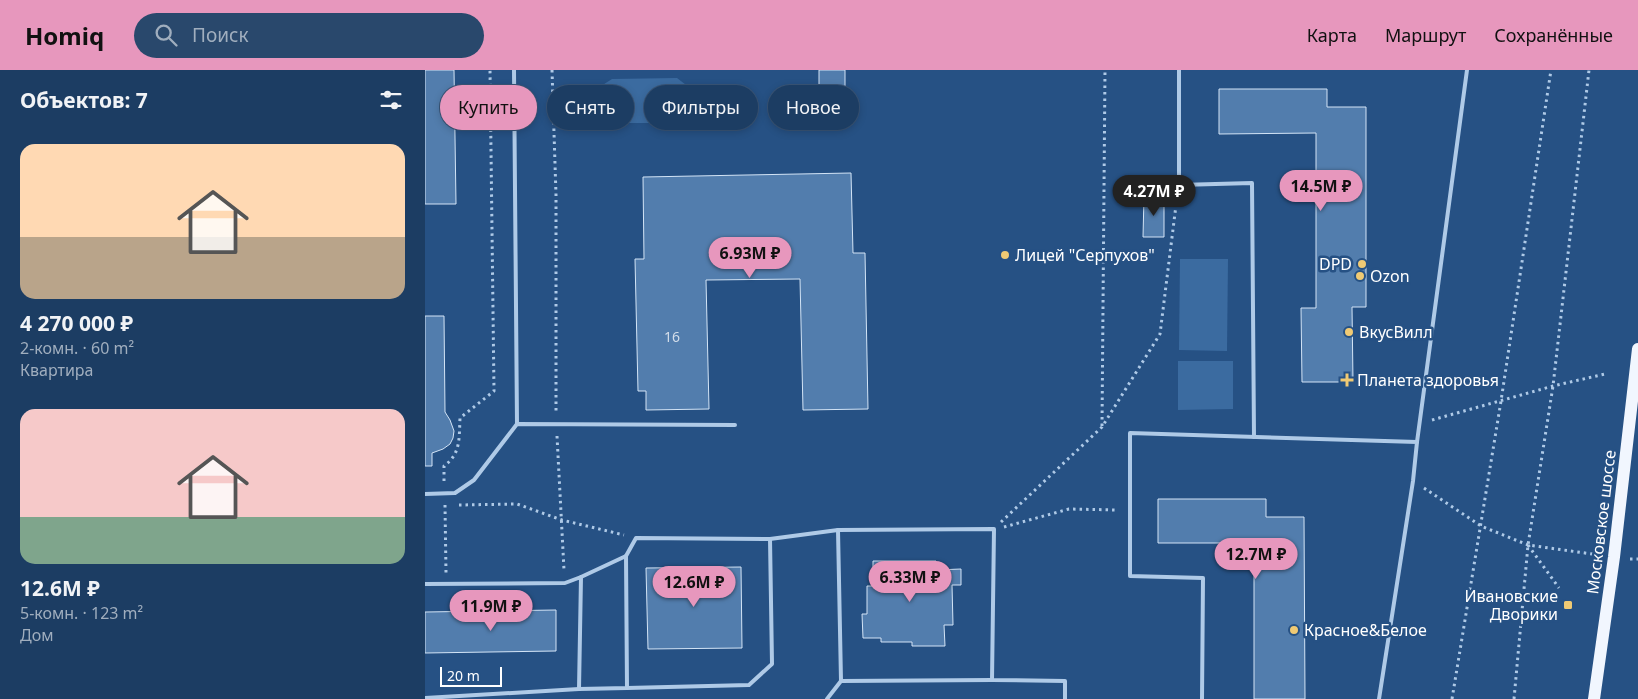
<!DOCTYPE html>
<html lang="ru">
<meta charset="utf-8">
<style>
body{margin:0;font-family:"Noto Sans",sans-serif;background:#29486c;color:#f1f3f6;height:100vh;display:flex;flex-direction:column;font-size:19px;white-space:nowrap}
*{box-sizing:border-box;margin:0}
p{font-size:16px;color:#a0aebe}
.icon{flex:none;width:28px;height:28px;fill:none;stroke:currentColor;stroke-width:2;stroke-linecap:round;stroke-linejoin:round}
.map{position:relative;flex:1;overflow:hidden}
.sheet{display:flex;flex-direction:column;background:#1c3d63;width:425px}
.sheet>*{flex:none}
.guide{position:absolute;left:15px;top:15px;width:475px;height:45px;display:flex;gap:10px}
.scale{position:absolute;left:15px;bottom:12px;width:62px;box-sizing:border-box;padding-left:5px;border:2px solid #fff;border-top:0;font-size:14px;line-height:18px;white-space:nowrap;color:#fff;-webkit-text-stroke:4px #265184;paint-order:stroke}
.price{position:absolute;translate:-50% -42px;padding:0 11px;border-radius:18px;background:#e797bd;color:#111;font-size:16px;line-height:32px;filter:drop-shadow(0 1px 2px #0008)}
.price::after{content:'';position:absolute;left:50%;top:30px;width:15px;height:11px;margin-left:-8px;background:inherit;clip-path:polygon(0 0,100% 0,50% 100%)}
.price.selected{background:#222;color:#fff}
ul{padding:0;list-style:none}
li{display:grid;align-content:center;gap:10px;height:265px;padding:0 20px}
li span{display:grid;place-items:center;height:155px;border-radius:15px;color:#555}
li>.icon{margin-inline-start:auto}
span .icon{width:90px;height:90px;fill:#fffc;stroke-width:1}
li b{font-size:21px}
h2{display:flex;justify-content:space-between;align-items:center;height:60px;padding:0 20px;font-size:21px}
.chip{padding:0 18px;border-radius:22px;background:#1c3d63;box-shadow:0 2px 8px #0003,0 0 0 1px #3a5678;font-size:18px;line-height:45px}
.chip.selected{background:#e797bd;color:#111}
header{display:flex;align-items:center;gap:30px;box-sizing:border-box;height:70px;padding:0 25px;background:#e797bd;color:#111}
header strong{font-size:24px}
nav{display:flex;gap:28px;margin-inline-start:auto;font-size:18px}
.search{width:350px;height:45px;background:#29486c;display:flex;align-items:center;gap:12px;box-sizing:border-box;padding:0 18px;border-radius:28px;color:#a0aebe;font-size:19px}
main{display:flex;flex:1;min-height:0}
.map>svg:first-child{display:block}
</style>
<header>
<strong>Homiq</strong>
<div class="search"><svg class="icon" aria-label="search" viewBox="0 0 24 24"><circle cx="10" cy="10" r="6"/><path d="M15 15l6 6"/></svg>Поиск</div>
<nav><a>Карта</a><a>Маршрут</a><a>Сохранённые</a></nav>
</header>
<main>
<section class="sheet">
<h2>Объектов: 7<svg class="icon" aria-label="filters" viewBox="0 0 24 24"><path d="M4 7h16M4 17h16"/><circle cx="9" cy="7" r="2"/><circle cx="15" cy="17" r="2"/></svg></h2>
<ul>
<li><span style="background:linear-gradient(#ffd9b3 60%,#b9a48a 0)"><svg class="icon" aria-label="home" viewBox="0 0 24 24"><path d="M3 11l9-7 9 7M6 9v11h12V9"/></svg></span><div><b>4 270 000 ₽</b><p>2-комн. · 60 m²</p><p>Квартира</p></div></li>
<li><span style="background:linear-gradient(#f6c9c9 70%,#7fa58c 0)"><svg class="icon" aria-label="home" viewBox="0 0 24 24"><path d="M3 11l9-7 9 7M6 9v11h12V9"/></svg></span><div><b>12.6M ₽</b><p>5-комн. · 123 m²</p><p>Дом</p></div></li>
</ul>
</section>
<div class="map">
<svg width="1213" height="629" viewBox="0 0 1213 629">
<rect width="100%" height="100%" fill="#265184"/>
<!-- green -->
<g fill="#3b6ba0">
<path d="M 252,8 L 265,18 L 264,43 L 255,53 L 185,53 L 174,44 L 173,18 L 187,9 Z"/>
<path d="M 755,189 L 803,189 L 802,281 L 754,280 Z"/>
<path d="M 753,291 L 808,291 L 808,339 L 753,340 Z"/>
</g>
<!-- building -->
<g fill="#527dad" stroke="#d3e4f6">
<path d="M 0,0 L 29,0 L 31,134 L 0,134 Z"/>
<rect x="394" y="0" width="26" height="18"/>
<path d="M 794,19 L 902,19 L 902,37 L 941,37 L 941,237 L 927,237 L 928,312 L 877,312 L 876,238 L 891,238 L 891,63 L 794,64 Z"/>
<path d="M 426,103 L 428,183 L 440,183 L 443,339 L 378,340 L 375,209 L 281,210 L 284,339 L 221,340 L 221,321 L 213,321 L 210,189 L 219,189 L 218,107 Z"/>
<path d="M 719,126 L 739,127 L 739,167 L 718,167 Z"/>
<path d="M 0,246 L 19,246 L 20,342 L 25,350 L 29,361 L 28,368 L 25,374 L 18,379 L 7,383 L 7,396 L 0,396 Z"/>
<path d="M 733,429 L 841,429 L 841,447 L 879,447 L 880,629 L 829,629 L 829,473 L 733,473 Z"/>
<path d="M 448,491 L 511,491 L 511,500 L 536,499 L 536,515 L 527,515 L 528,555 L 519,555 L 520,576 L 487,576 L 487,572 L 456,572 L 456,568 L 438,568 L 437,544 L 442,544 L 442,516 L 448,516 Z"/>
<path d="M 316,497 L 317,578 L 223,579 L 221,498 Z"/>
<path d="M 131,540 L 131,581 L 0,583 L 0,542 Z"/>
</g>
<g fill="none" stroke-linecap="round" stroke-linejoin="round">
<!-- path -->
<g stroke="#afcae7" stroke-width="3" stroke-dasharray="2.5 4" stroke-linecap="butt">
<path d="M 127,0 L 131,125 L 131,343"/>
<path d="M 1007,350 L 1128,316 L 1180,304"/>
<path d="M 677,356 L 680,0"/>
<path d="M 132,366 L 139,500"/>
<path d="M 19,411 L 19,396 C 36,384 34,368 35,348 L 69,321 L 65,0"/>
<path d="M 999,418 L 1056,456 L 1103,475 L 1174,485"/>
<path d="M 20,435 L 21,503"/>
<path d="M 34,435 L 92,434 L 137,450 L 199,465"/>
<path d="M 576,452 L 677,357 L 735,264 L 752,127"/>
<path d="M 579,457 L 644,439 L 693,440"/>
<path d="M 1103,475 L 1134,518"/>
<path d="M 1205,489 L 1213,489"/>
<path d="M 1027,629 L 1076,331 L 1126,0"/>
<path d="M 1089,629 L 1103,475 L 1128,316 L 1164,0"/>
</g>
<!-- service -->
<g stroke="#afcae7" stroke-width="4">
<path d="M 89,0 L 92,354"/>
<path d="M 754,0 L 754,115 L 827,113 L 829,367"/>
<path d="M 992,372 L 1042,0"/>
<path d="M 0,424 L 30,423 L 49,410 L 92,354 L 310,355"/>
<path d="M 413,460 L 416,611 L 567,610"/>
<path d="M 156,507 L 201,486"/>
<path d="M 0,514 L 140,513 L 156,507 L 154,619"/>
<path d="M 202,618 L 324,615 L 347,594 L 345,469"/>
<path d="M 0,628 L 154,619 L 202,618 L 201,486 L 211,468 L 345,469 L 413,460 L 569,459 L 567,610 L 640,611 L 640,629"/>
<path d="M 402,629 L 416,611"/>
<path d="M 777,629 L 778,508 L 705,506 L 705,363 L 992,372 L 988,411 L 954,629"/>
</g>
<!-- primary -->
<path stroke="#f1f6fe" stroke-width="12" d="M 1169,629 L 1189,487 L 1213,279"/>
</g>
<!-- markers -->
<g fill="#f0ca74" stroke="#265184" stroke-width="2">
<circle cx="580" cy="185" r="5"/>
<circle cx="937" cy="194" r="5"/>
<circle cx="935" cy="206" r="5"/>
<circle cx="924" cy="262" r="5"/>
<path d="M919.5 302.5h5v5h5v5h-5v5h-5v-5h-5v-5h5z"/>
<rect x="1138" y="530" width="10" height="10" rx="2.5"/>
<circle cx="869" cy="560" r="5"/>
</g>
<g text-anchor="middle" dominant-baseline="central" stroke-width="5" stroke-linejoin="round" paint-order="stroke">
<!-- number labels -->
<g font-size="14" fill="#d4deea">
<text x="247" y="266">16</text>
</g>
<!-- poi labels -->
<g font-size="16" fill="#fff" stroke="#265184" text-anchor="start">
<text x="590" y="185">Лицей "Серпухов"</text>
<text x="927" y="194" text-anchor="end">DPD</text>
<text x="945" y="206">Ozon</text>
<text x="934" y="262">ВкусВилл</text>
<text x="932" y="310">Планета здоровья</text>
<text x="1133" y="526" text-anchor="end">Ивановские<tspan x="1133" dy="18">Дворики</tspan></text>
<text x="879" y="560">Красное&amp;Белое</text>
</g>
<!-- street labels -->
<g font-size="16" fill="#fff" stroke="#265184">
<text transform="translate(1176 452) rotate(-83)">Московское шоссе</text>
</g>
</g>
</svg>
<div class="scale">20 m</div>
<b class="price" style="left:896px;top:142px">14.5M ₽</b>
<b class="price selected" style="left:729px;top:147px">4.27M ₽</b>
<b class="price" style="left:325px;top:209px">6.93M ₽</b>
<b class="price" style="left:831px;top:510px">12.7M ₽</b>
<b class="price" style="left:485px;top:533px">6.33M ₽</b>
<b class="price" style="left:269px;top:538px">12.6M ₽</b>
<b class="price" style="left:66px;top:562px">11.9M ₽</b>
<div class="guide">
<a class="chip selected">Купить</a>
<a class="chip">Снять</a>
<a class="chip">Фильтры</a>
<a class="chip">Новое</a>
</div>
</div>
</main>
